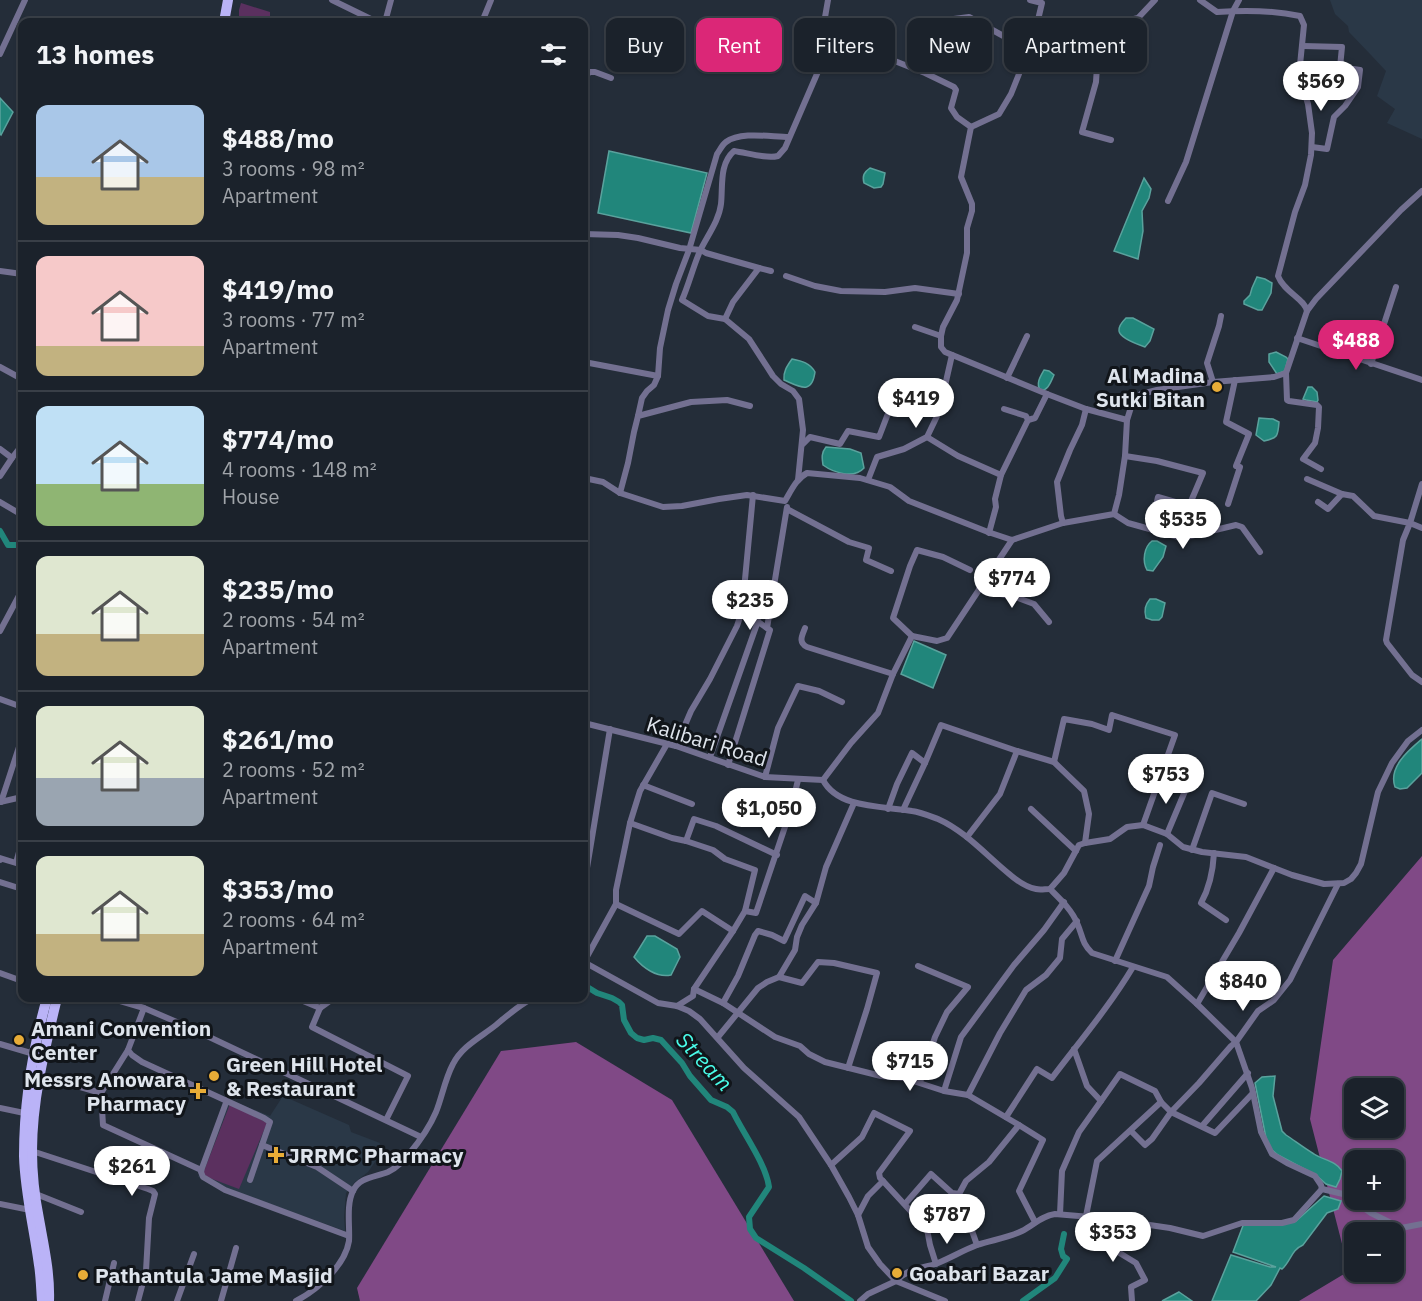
<!DOCTYPE html>
<meta charset="utf-8">
<style>
body{margin:0;font-family:"IBM Plex Sans",sans-serif;background:#242a33;color:#f1f3f6;height:100vh;display:flex;flex-direction:column;font-size:22px;white-space:nowrap}
*{box-sizing:border-box;margin:0}
p{font-size:20px;color:#a0a4a9}
.icon{flex:none;width:33px;height:33px;fill:none;stroke:currentColor;stroke-width:2;stroke-linecap:round;stroke-linejoin:round}
.map{position:relative;flex:1;overflow:hidden}
.side{position:absolute;left:18px;top:18px;width:570px;height:984px;display:flex;flex-direction:column;background:#1b222b;border-radius:12px;box-shadow:0 2px 4px #0004,0 0 0 2px #393f47}
.side>*{flex:none}
.hud{position:absolute;left:606px;top:18px;width:570px;height:54px;display:flex;gap:12px}
.fabs{position:absolute;left:1344px;top:1078px;display:grid;gap:12px}
.fabs a{display:grid;place-items:center;width:60px;height:60px;border-radius:12px;background:#1b222b;box-shadow:0 2px 4px #0004,0 0 0 2px #393f47;font-size:30px}
.price{position:absolute;translate:-50% -51px;padding:0 14px;border-radius:21px;background:#fff;color:#222;font-size:20px;line-height:39px;filter:drop-shadow(0 2px 3px #0008)}
.price::after{content:'';position:absolute;left:50%;top:36px;width:18px;height:14px;margin-left:-9px;background:inherit;clip-path:polygon(0 0,100% 0,50% 100%)}
.price.on{background:#db2777;color:#fff}
ul{padding:0;list-style:none}
li{display:flex;align-items:center;gap:18px;height:150px;padding:0 18px}
li+li{border-top:2px solid #393f47}
li span{display:grid;place-items:center;flex:none;width:168px;height:120px;border-radius:12px;color:#555}
li>.icon{margin-inline-start:auto}
span .icon{width:72px;height:72px;fill:#fffc;stroke-width:1}
li b{font-size:26px}
h2{display:flex;justify-content:space-between;align-items:center;height:72px;padding:0 18px;font-size:26px}
.chip{padding:0 21px;border-radius:12px;background:#1b222b;box-shadow:0 2px 4px #0004,0 0 0 2px #393f47;font-size:21px;line-height:54px}
.chip.on{background:#db2777;color:#fff}
.map>svg:first-child{display:block}
</style>
<div class="map">
<svg width="1422" height="1301" viewBox="0 0 1422 1301">
<rect width="100%" height="100%" fill="#242d39"/>
<!-- built -->
<g fill="#2a3847">
<path d="M 1330,0 L 1422,0 L 1422,139 L 1387,123 L 1395,109 L 1377,96 L 1386,71 L 1371,55 L 1349,32 L 1348,26 L 1335,14 Z"/>
<path d="M 283,1096 L 349,1125 L 351,1132 L 380,1143 L 377,1159 L 368,1172 L 355,1182 L 346,1193 L 344,1217 L 345,1231 L 256,1199 L 198,1177 L 230,1100 L 270,1116 Z"/>
</g>
<!-- green -->
<g fill="#5b305f">
<path d="M 241,3 L 270,12 L 270,22 L 239,22 L 239,10 Z"/>
<path d="M 230,1104 L 267,1123 L 239,1189 L 207,1177 L 204,1174 L 204,1171 Z"/>
</g>
<!-- forest -->
<g fill="#804986" fill-rule="evenodd">
<path d="M 1422,856 L 1422,1301 L 1299,1301 L 1349,1271 L 1310,1119 L 1333,960 ZM 1354,1089 L 1394,1089 L 1394,1128 L 1354,1128 ZM 1354,1161 L 1394,1161 L 1394,1200 L 1354,1200 ZM 1354,1233 L 1394,1233 L 1394,1272 L 1354,1272 Z"/>
<path d="M 576,1042 L 672,1100 L 794,1301 L 360,1301 L 357,1288 L 501,1051 Z"/>
</g>
<!-- water -->
<g fill="#21867b" stroke="#5aa29d" stroke-width="1.5">
<path d="M 0,98 L 13,112 L 1,135 L 0,134 Z"/>
<path d="M 609,151 L 707,173 L 691,233 L 598,213 Z"/>
<path d="M 870,168 L 885,173 L 883,184 L 881,187 L 874,188 L 864,183 C 862,176 864,172 870,168 Z"/>
<path d="M 1144,178 L 1151,189 L 1149,198 L 1142,211 L 1143,231 L 1138,259 L 1114,251 Z"/>
<path d="M 1257,277 L 1265,279 L 1272,283 L 1271,293 L 1262,310 L 1258,310 L 1244,304 L 1244,301 L 1250,295 L 1252,288 Z"/>
<path d="M 1126,318 L 1133,318 L 1154,329 L 1150,341 L 1145,347 C 1139,345 1120,338 1119,331 C 1118,326 1123,321 1126,318 Z"/>
<path d="M 1276,352 L 1286,357 L 1288,359 L 1285,371 L 1277,374 L 1269,362 L 1269,354 Z"/>
<path d="M 792,359 C 802,361 810,363 815,372 C 812,395 800,387 784,380 C 783,372 787,366 792,359 Z"/>
<path d="M 1044,370 L 1049,371 L 1054,375 C 1051,381 1048,392 1040,390 C 1036,383 1040,377 1044,370 Z"/>
<path d="M 1308,387 L 1312,387 L 1317,392 L 1318,400 L 1317,402 L 1306,400 L 1303,399 Z"/>
<path d="M 1259,418 L 1273,419 L 1279,422 C 1278,436 1278,438 1264,441 L 1256,435 Z"/>
<path d="M 826,447 L 850,449 L 861,453 L 864,468 C 854,479 834,473 823,465 C 822,458 821,453 826,447 Z"/>
<path d="M 1152,541 L 1157,541 L 1166,546 L 1163,557 L 1153,571 L 1147,570 C 1142,561 1144,547 1152,541 Z"/>
<path d="M 1150,599 L 1156,599 L 1165,603 L 1162,617 L 1159,620 L 1152,620 L 1146,618 C 1144,610 1145,605 1150,599 Z"/>
<path d="M 914,641 L 946,655 L 933,688 L 901,674 Z"/>
<path d="M 1422,739 L 1422,773 L 1407,788 L 1400,789 L 1395,787 C 1388,767 1409,750 1422,739 Z"/>
<path d="M 647,936 L 655,936 L 677,949 L 680,957 L 671,975 C 657,978 643,968 634,957 Z"/>
<path d="M 1275,1076 L 1273,1096 L 1282,1131 L 1286,1135 C 1295,1141 1304,1148 1314,1154 C 1323,1160 1336,1161 1342,1171 L 1340,1179 L 1336,1187 L 1326,1184 L 1316,1175 L 1278,1155 L 1272,1150 L 1267,1143 L 1255,1083 L 1262,1077 Z"/>
<path d="M 1324,1196 L 1341,1201 L 1338,1209 L 1327,1213 L 1303,1245 C 1291,1250 1291,1261 1282,1269 L 1280,1268 L 1271,1285 L 1256,1301 L 1212,1301 L 1231,1255 L 1270,1267 L 1276,1267 L 1233,1252 L 1244,1223 L 1296,1221 Z"/>
<path d="M 1179,1292 L 1192,1301 L 1162,1301 Z"/>
</g>
<g fill="none" stroke-linecap="round" stroke-linejoin="round">
<!-- canal -->
<g stroke="#21867b" stroke-width="6">
<path d="M 0,531 L 8,545 L 22,545"/>
<path d="M 584,985 L 597,993 L 612,998 L 619,1002 L 622,1005 L 624,1020 L 631,1033 L 637,1038 L 644,1040 L 653,1038 L 661,1040 L 682,1063 L 690,1076 L 711,1100 L 727,1107 L 733,1112 C 743,1133 766,1164 769,1187 L 749,1217 L 750,1229 L 756,1238 L 804,1268 L 851,1301"/>
<path d="M 1023,1301 L 1055,1278 L 1067,1259 L 1063,1256 L 1061,1249 L 1064,1234"/>
</g>
<!-- minor -->
<g stroke="#737091" stroke-width="6">
<path d="M 332,0 L 377,22"/>
<path d="M 1030,0 L 1042,3 L 1032,45"/>
<path d="M 1200,0 L 1217,12 C 1245,10 1272,10 1300,16 L 1304,25 L 1299,75 L 1308,104 L 1312,133 L 1311,155 L 1305,185 L 1295,212 L 1278,276 C 1284,292 1305,299 1307,311"/>
<path d="M 946,20 L 969,17 L 1007,38 L 1032,45 L 1029,49"/>
<path d="M 94,21 L 100,22"/>
<path d="M 385,22 L 391,0"/>
<path d="M 482,22 L 491,0"/>
<path d="M 1099,35 L 1096,82 L 1082,132 L 1111,140"/>
<path d="M 826,42 L 824,23 L 828,0"/>
<path d="M 1303,46 L 1342,47 L 1340,67 L 1360,70 L 1358,87 L 1345,106 L 1334,117 L 1327,149 L 1312,147"/>
<path d="M 0,54 L 25,0"/>
<path d="M 584,90 L 586,77 L 589,72 L 595,72 L 611,78"/>
<path d="M 971,127 L 999,114 L 1011,94 L 1029,49 L 1051,52 L 1079,48 L 1122,22 L 1138,18 L 1155,0"/>
<path d="M 1168,201 L 1186,162 L 1233,11 L 1239,0"/>
<path d="M 584,234 L 618,235 L 638,238 L 680,248 L 701,250 L 706,253 L 759,268"/>
<path d="M 0,271 L 22,274"/>
<path d="M 786,276 L 815,286 L 841,291 L 885,292 L 915,288 L 959,294"/>
<path d="M 725,319 L 733,302 L 759,268 L 771,271"/>
<path d="M 915,327 L 941,336"/>
<path d="M 1297,338 L 1422,380"/>
<path d="M 584,362 L 658,376"/>
<path d="M 1371,364 L 1396,287"/>
<path d="M 0,367 L 22,379"/>
<path d="M 1286,373 L 1287,400 L 1289,401 L 1317,405 L 1319,407 L 1318,428 L 1315,443 L 1303,459 L 1321,469"/>
<path d="M 1007,378 L 1027,336"/>
<path d="M 1213,382 L 1207,363 L 1219,326 L 1221,316"/>
<path d="M 638,416 L 642,398 L 647,391 L 654,385 L 658,376 L 660,348 L 668,310 L 676,284 L 689,250 L 717,154 C 720,150 722,145 726,142 C 741,131 771,137 789,137"/>
<path d="M 1028,420 L 1035,418 L 1047,394"/>
<path d="M 927,437 L 958,456 L 1001,475 L 1028,420 L 1026,416 L 1004,409"/>
<path d="M 803,444 L 810,437 L 840,444 L 848,431 L 879,437 L 894,398 L 939,412"/>
<path d="M 0,449 L 12,458 L 0,476"/>
<path d="M 1125,456 L 1157,461 L 1203,473 L 1189,506 L 1158,497 L 1151,529"/>
<path d="M 12,458 L 22,445"/>
<path d="M 584,478 L 603,482 L 620,493 L 663,507 L 682,506 L 719,499 L 747,495 L 785,501 C 791,491 796,479 807,473 L 860,478 L 890,487 L 909,501 L 988,532 L 1012,540 L 1063,523 L 1114,514 L 1119,495 L 1125,456 L 1127,420 L 1132,404 L 1141,394 L 1157,390 L 1213,382 L 1274,377 L 1286,373 L 1307,311 L 1316,299 L 1401,210 L 1422,191"/>
<path d="M 1307,479 L 1342,494"/>
<path d="M 798,480 L 803,430 L 799,399 L 793,391 L 781,384 L 773,376 L 749,339 L 725,319 L 708,316 L 682,300 C 689,284 693,267 700,251 C 707,236 719,221 721,204 C 723,186 719,164 734,151 C 748,153 766,159 778,156 L 785,148 L 823,60 L 826,51 L 826,42 L 867,50 L 925,73 L 954,87 L 956,90 L 951,108 L 957,117 L 971,127 L 961,177 L 972,204 L 972,211 L 967,228 L 967,253 L 957,300 L 943,327 L 941,336 L 941,347 L 945,352 L 1047,394 L 1086,409 L 1127,420"/>
<path d="M 868,480 L 877,457 L 904,449 L 927,437 L 939,412 L 952,355"/>
<path d="M 1422,484 L 1410,523 L 1422,528"/>
<path d="M 620,493 L 628,463 L 634,432 L 638,416 L 691,402 L 727,400 L 750,406"/>
<path d="M 0,502 L 22,515"/>
<path d="M 1318,502 L 1328,509 L 1342,494 L 1353,496 L 1374,516 L 1410,523 L 1403,540 L 1386,640 L 1387,643 L 1412,675 L 1422,682"/>
<path d="M 1228,504 L 1240,467 L 1236,466 L 1249,434 L 1226,422 L 1235,380"/>
<path d="M 787,509 L 849,542 L 869,548 L 866,560 L 891,571"/>
<path d="M 1114,514 L 1128,523 L 1182,538 L 1236,525 L 1242,527 L 1260,552"/>
<path d="M 1063,523 L 1061,516 L 1057,482 L 1070,450 L 1082,425 L 1086,409"/>
<path d="M 989,533 L 996,507 L 995,499 L 1001,475"/>
<path d="M 979,589 L 1018,598 L 1034,604 L 1049,622"/>
<path d="M 767,628 L 787,507"/>
<path d="M 805,628 C 802,636 798,642 807,647 L 893,674"/>
<path d="M 0,631 L 22,590"/>
<path d="M 912,636 L 893,618 L 910,566 L 917,550 L 943,557 L 970,570"/>
<path d="M 0,699 L 22,707"/>
<path d="M 584,723 L 676,746 L 765,777 L 823,780"/>
<path d="M 676,746 L 691,711 L 710,679 L 737,626 L 742,611 L 753,495"/>
<path d="M 710,757 L 758,621"/>
<path d="M 1054,762 L 1064,719 L 1092,724 L 1109,730 L 1112,715 L 1175,735 L 1143,825"/>
<path d="M 728,765 L 770,630 L 742,611"/>
<path d="M 765,777 L 778,728 L 798,686 L 819,691 L 842,702"/>
<path d="M 823,780 C 838,809 884,806 912,811 C 920,812 930,816 938,819 C 965,831 986,855 1008,873 C 1016,880 1025,887 1036,889 C 1040,890 1045,889 1050,889 L 1064,873 L 1079,845 L 1085,843 L 1110,839 L 1127,827 L 1143,825 L 1167,834 L 1183,847 L 1202,852 L 1246,857 L 1292,875 L 1324,884 L 1344,883 L 1351,879 L 1356,873 L 1361,864 L 1378,792 L 1392,763 L 1408,741 L 1422,730"/>
<path d="M 823,780 L 851,743 L 878,713 L 893,674 L 912,636 L 937,641 L 947,638 L 1012,540"/>
<path d="M 643,785 L 692,804"/>
<path d="M 0,802 L 22,797"/>
<path d="M 1,802 L 20,744"/>
<path d="M 888,809 L 897,784 L 912,753 L 925,763 L 941,725 L 1017,751 L 1054,762 L 1084,791 L 1089,814 L 1085,843"/>
<path d="M 1031,809 L 1076,851"/>
<path d="M 903,810 L 925,763"/>
<path d="M 630,823 L 672,838 L 686,841 L 713,850 L 725,859 L 755,870 L 745,911 L 733,931 L 694,989 L 693,996 L 677,1006"/>
<path d="M 1167,834 L 1188,784"/>
<path d="M 967,837 L 1000,794 L 1017,751"/>
<path d="M 686,841 L 694,819 L 716,826 L 777,855"/>
<path d="M 1192,850 L 1212,793 L 1244,804"/>
<path d="M 1214,853 C 1213,871 1210,887 1201,903 L 1226,920"/>
<path d="M 0,860 L 0,858 L 16,863 L 22,841"/>
<path d="M 0,882 L 22,889"/>
<path d="M 584,886 L 610,729"/>
<path d="M 1050,889 C 1060,899 1072,910 1077,923 C 1083,936 1081,942 1092,953 L 1167,977 L 1197,1004 L 1236,1042 L 1252,1088 L 1261,1132 L 1272,1154 L 1287,1163 L 1315,1176 L 1321,1185 L 1322,1189"/>
<path d="M 616,904 L 679,934 L 702,911 L 733,931"/>
<path d="M 745,911 L 756,913 L 791,809 L 798,780"/>
<path d="M 1115,961 L 1149,886 L 1153,867 L 1160,845"/>
<path d="M 584,962 L 658,1003 L 677,1006 L 689,1011 L 700,1019 L 744,1068 L 799,1117 L 831,1165 L 849,1197 L 858,1215 L 868,1247 L 880,1264 L 896,1281 C 910,1267 922,1269 938,1263 C 952,1257 964,1250 977,1245 C 992,1240 1008,1238 1022,1231 C 1034,1225 1041,1216 1055,1214 L 1102,1218 L 1170,1228 L 1203,1236 L 1242,1223 L 1282,1223 L 1294,1220 L 1322,1189 L 1343,1194 L 1371,1213 L 1401,1228 L 1422,1224"/>
<path d="M 584,962 L 616,904 L 616,890 L 630,823 L 640,791 L 667,744"/>
<path d="M 918,966 L 968,987 L 947,1012 L 935,1037 L 920,1082"/>
<path d="M 0,973 L 22,981"/>
<path d="M 779,977 L 802,983 L 818,962 L 834,963 L 877,973 L 867,1009 L 848,1068"/>
<path d="M 694,989 L 723,1003 L 775,1037 L 800,1046 L 809,1054 L 825,1062 L 881,1076 L 904,1078 L 944,1091 L 968,1095 L 1019,1125 L 989,1162 L 966,1181 L 959,1194 L 977,1245"/>
<path d="M 110,998 L 144,1008 L 186,1026 L 421,1137"/>
<path d="M 296,998 L 320,1008"/>
<path d="M 174,999 L 174,998"/>
<path d="M 723,1003 L 738,976 L 755,935 L 758,931 L 772,935 L 784,941 L 805,896 L 816,903"/>
<path d="M 1197,1004 L 1239,933 L 1274,868"/>
<path d="M 144,1008 L 128,1050 L 132,1055 L 142,1062 L 264,1118 L 270,1122 L 262,1145 L 317,1167 L 353,1191"/>
<path d="M 320,1008 L 312,1027 L 408,1076 L 386,1120"/>
<path d="M 320,1008 L 334,998"/>
<path d="M 718,1037 L 758,988 L 767,982 L 779,977 L 795,950 L 797,937 L 802,925 L 816,903 L 826,867 L 854,803"/>
<path d="M 0,1044 L 34,1054"/>
<path d="M 39,1075 L 101,1093 L 128,1050"/>
<path d="M 944,1091 L 961,1037 L 1014,965 L 1044,930 L 1064,902"/>
<path d="M 101,1093 L 103,1125 L 199,1169"/>
<path d="M 968,1095 L 1000,1033 L 1026,990 L 1046,975 L 1060,958 L 1062,939 L 1077,921"/>
<path d="M 227,1100 L 202,1168 L 201,1172 L 203,1177 L 225,1190 L 349,1236"/>
<path d="M 1101,1101 L 1120,1074 L 1155,1091 L 1161,1102 L 1171,1112 L 1215,1133 L 1253,1093"/>
<path d="M 0,1108 L 29,1114"/>
<path d="M 1006,1117 L 1037,1069 L 1052,1078 C 1080,1041 1109,1007 1133,967"/>
<path d="M 1019,1125 L 1043,1140 L 1019,1191 L 1035,1222"/>
<path d="M 1202,1126 L 1248,1073"/>
<path d="M 1131,1131 L 1145,1145 L 1152,1139 L 1171,1112 L 1199,1083 L 1231,1046 L 1236,1042 L 1258,1011 L 1274,1000 L 1290,980 L 1338,884"/>
<path d="M 32,1151 L 148,1189 L 153,1191 L 155,1194 L 149,1218 L 146,1271 L 138,1301"/>
<path d="M 831,1165 L 862,1137 L 874,1113 L 910,1131 L 879,1173 L 880,1178 L 883,1181 L 868,1196 L 858,1215"/>
<path d="M 250,1180 L 262,1145"/>
<path d="M 883,1181 L 927,1229 L 930,1245 L 936,1264"/>
<path d="M 36,1194 L 81,1212"/>
<path d="M 0,1204 L 30,1210"/>
<path d="M 905,1204 L 931,1174 L 952,1193 L 959,1194"/>
<path d="M 1060,1214 L 1062,1171 L 1079,1132 L 1101,1101 L 1087,1086 L 1074,1049"/>
<path d="M 1086,1216 L 1097,1161 L 1161,1102"/>
<path d="M 1119,1220 L 1113,1249 L 1136,1263 L 1145,1280 L 1131,1287 L 1132,1301"/>
<path d="M 105,1301 L 114,1263"/>
<path d="M 177,1301 L 194,1254"/>
<path d="M 221,1301 L 236,1248"/>
<path d="M 296,1301 C 317,1290 345,1266 349,1241 C 350,1226 346,1205 353,1191 C 359,1177 376,1177 388,1172 C 397,1168 403,1161 409,1154 C 419,1142 430,1126 436,1112 C 442,1097 445,1079 453,1064 C 462,1046 481,1037 496,1025 C 508,1015 519,1005 533,998"/>
<path d="M 860,1301 L 868,1294 L 896,1281 L 945,1301"/>
</g>
<!-- primary -->
<g stroke="#bab3f7" stroke-width="10">
<path d="M 224,22 L 228,0"/>
<path d="M 42,1301 C 41,1289 41,1277 39,1265 C 34,1228 25,1192 24,1156 C 24,1103 33,1048 47,998"/>
<path d="M 49,1301 C 50,1273 44,1247 39,1219 C 35,1199 32,1172 32,1151 C 32,1099 45,1048 57,998"/>
</g>
</g>
<!-- markers -->
<g fill="#e8ac37" stroke="#11151a" stroke-width="2">
<circle cx="1217" cy="387" r="6"/>
<circle cx="19" cy="1040" r="6"/>
<circle cx="214" cy="1076" r="6"/>
<path d="M195 1082h6v6h6v6h-6v6h-6v-6h-6v-6h6z"/>
<path d="M273 1146h6v6h6v6h-6v6h-6v-6h-6v-6h6z"/>
<circle cx="897" cy="1273" r="6"/>
<circle cx="83" cy="1275" r="6"/>
</g>
<g text-anchor="middle" dominant-baseline="central" stroke-width="6" stroke-linejoin="round" paint-order="stroke">
<!-- poi labels -->
<g font-size="21" font-weight="bold" fill="#dee4ec" stroke="#11151a" text-anchor="start">
<text x="1205" y="375" text-anchor="end">Al Madina<tspan x="1205" dy="24">Sutki Bitan</tspan></text>
<text x="31" y="1028">Amani Convention<tspan x="31" dy="24">Center</tspan></text>
<text x="226" y="1064">Green Hill Hotel<tspan x="226" dy="24">&amp; Restaurant</tspan></text>
<text x="186" y="1079" text-anchor="end">Messrs Anowara<tspan x="186" dy="24">Pharmacy</tspan></text>
<text x="288" y="1155">JRRMC Pharmacy</text>
<text x="909" y="1273">Goabari Bazar</text>
<text x="95" y="1275">Pathantula Jame Masjid</text>
</g>
<!-- street labels -->
<g font-size="21" fill="#dee4ec" stroke="#11151a">
<text transform="translate(707 741) rotate(17)">Kalibari Road</text>
</g>
<!-- water labels -->
<g font-size="22" font-style="italic" fill="#49fbe8" stroke="#11151a">
<text transform="translate(705 1061) rotate(47)">Stream</text>
</g>
</g>
</svg>
<div class="fabs">
<a><svg class="icon" aria-label="layers" viewBox="0 0 24 24"><path d="M12 4l9 5-9 5-9-5zM3 14l9 5 9-5"/></svg></a>
<a>+</a>
<a>−</a>
</div>
<b class="price" style="left:1321px;top:112px">$569</b>
<b class="price on" style="left:1356px;top:371px">$488</b>
<b class="price" style="left:916px;top:429px">$419</b>
<b class="price" style="left:1183px;top:550px">$535</b>
<b class="price" style="left:1012px;top:609px">$774</b>
<b class="price" style="left:750px;top:631px">$235</b>
<b class="price" style="left:1166px;top:805px">$753</b>
<b class="price" style="left:769px;top:839px">$1,050</b>
<b class="price" style="left:1243px;top:1012px">$840</b>
<b class="price" style="left:910px;top:1092px">$715</b>
<b class="price" style="left:132px;top:1197px">$261</b>
<b class="price" style="left:947px;top:1245px">$787</b>
<b class="price" style="left:1113px;top:1263px">$353</b>
<div class="hud">
<a class="chip">Buy</a>
<a class="chip on">Rent</a>
<a class="chip">Filters</a>
<a class="chip">New</a>
<a class="chip">Apartment</a>
</div>
<section class="side">
<h2>13 homes<svg class="icon" aria-label="filters" viewBox="0 0 24 24"><path d="M4 7h16M4 17h16"/><circle cx="9" cy="7" r="2"/><circle cx="15" cy="17" r="2"/></svg></h2>
<ul>
<li><span style="background:linear-gradient(#a9c7e8 60%,#c2b280 0)"><svg class="icon" aria-label="home" viewBox="0 0 24 24"><path d="M3 11l9-7 9 7M6 9v11h12V9"/></svg></span><div><b>$488/mo</b><p>3 rooms · 98 m²</p><p>Apartment</p></div></li>
<li><span style="background:linear-gradient(#f6c9c9 75%,#c2b280 0)"><svg class="icon" aria-label="home" viewBox="0 0 24 24"><path d="M3 11l9-7 9 7M6 9v11h12V9"/></svg></span><div><b>$419/mo</b><p>3 rooms · 77 m²</p><p>Apartment</p></div></li>
<li><span style="background:linear-gradient(#bfe0f5 65%,#8fb573 0)"><svg class="icon" aria-label="home" viewBox="0 0 24 24"><path d="M3 11l9-7 9 7M6 9v11h12V9"/></svg></span><div><b>$774/mo</b><p>4 rooms · 148 m²</p><p>House</p></div></li>
<li><span style="background:linear-gradient(#dfe7d0 65%,#c2b280 0)"><svg class="icon" aria-label="home" viewBox="0 0 24 24"><path d="M3 11l9-7 9 7M6 9v11h12V9"/></svg></span><div><b>$235/mo</b><p>2 rooms · 54 m²</p><p>Apartment</p></div></li>
<li><span style="background:linear-gradient(#dfe7d0 60%,#9aa5b1 0)"><svg class="icon" aria-label="home" viewBox="0 0 24 24"><path d="M3 11l9-7 9 7M6 9v11h12V9"/></svg></span><div><b>$261/mo</b><p>2 rooms · 52 m²</p><p>Apartment</p></div></li>
<li><span style="background:linear-gradient(#dfe7d0 65%,#c2b280 0)"><svg class="icon" aria-label="home" viewBox="0 0 24 24"><path d="M3 11l9-7 9 7M6 9v11h12V9"/></svg></span><div><b>$353/mo</b><p>2 rooms · 64 m²</p><p>Apartment</p></div></li>
</ul>
</section>
</div>
